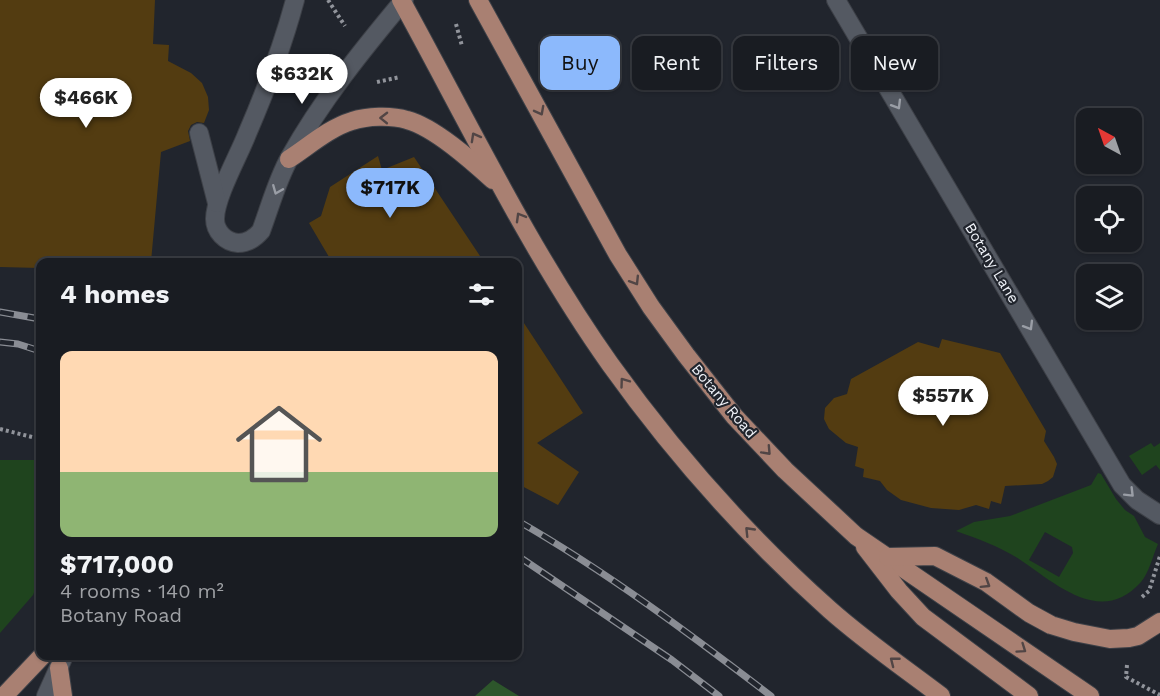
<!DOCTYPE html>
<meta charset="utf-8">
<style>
body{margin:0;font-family:"Work Sans",sans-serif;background:#22252a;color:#f1f3f6;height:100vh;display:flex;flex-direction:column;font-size:22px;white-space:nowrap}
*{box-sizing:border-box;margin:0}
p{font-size:20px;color:#9fa1a5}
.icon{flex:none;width:33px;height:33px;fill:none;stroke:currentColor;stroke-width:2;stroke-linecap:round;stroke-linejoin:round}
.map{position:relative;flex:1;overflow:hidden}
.drawer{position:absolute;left:36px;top:258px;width:486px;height:402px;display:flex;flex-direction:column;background:#191c22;border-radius:12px;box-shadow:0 2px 4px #0004,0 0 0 2px #373a40}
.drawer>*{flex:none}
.banner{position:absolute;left:540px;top:36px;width:530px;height:54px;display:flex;gap:12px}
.needle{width:39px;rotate:320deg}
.fabs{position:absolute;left:1076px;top:108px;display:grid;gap:12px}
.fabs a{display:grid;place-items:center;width:66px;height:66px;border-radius:12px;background:#191c22;box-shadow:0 2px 4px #0004,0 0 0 2px #373a40;font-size:30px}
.price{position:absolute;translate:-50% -51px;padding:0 14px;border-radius:21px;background:#fff;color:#222;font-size:20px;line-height:39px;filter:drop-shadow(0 2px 3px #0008)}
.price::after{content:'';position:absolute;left:50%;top:36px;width:18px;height:14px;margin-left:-9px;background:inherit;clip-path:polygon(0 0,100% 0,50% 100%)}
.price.selected{background:#8cb9fc;color:#111}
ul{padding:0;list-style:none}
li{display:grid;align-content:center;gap:12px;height:318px;padding:0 24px}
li+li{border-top:2px solid #373a40}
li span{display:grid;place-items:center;height:186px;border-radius:12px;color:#555}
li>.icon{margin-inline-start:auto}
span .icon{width:108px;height:108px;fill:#fffc;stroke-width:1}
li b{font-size:26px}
h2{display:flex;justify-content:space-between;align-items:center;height:72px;padding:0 24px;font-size:26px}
.tag{padding:0 21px;border-radius:12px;background:#191c22;box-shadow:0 2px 4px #0004,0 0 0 2px #373a40;font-size:21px;line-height:54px}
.tag.selected{background:#8cb9fc;color:#111}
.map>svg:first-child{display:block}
</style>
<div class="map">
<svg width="1160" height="696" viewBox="0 0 1160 696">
<rect width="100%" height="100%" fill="#21252d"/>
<!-- green -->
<g fill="#1f441e" fill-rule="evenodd">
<path d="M 1151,443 L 1154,447 L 1160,443 L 1160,470 L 1156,465 L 1142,475 L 1129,456 Z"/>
<path d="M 0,460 L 40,460 L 40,577 L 33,595 L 0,633 Z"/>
<path d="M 1098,473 L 1101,474 L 1116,499 L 1125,510 L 1134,516 L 1145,537 L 1158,544 C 1153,555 1149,573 1141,582 C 1101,627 1055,583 1019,559 C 999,546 978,539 956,531 L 974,522 L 1010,516 L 1091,485 ZM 1045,532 L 1072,547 L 1073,553 L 1059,577 L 1029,560 Z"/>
</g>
<!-- forest -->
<path fill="#2d562b" d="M 493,680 L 519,696 L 475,696 Z"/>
<!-- building -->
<g fill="#533c11">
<path d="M 0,0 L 155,0 L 153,44 L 169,45 L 168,61 L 191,73 L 202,83 L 208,97 L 209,110 L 204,123 L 197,122 L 191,125 L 188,131 L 190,141 L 161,152 L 151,262 L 40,262 L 40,268 L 0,267 Z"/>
<path d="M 378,156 L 382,170 L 414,157 L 484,262 L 332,262 L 309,223 L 321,216 L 330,187 Z"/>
<path d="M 518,314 L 583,413 L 537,443 L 579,472 L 558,505 L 518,484 Z"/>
<path d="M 942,339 L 1000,353 L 1046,431 L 1044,441 L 1054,457 L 1057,464 L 1053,477 L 1048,481 L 1042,484 L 1005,486 L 1001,504 L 991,501 L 989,509 L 976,505 L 959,510 L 931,508 L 901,500 L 887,490 L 880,481 L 863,477 L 864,469 L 855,466 L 858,447 L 846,443 L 829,429 L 824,419 L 825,408 L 834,398 L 847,394 L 851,379 L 918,342 L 939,348 Z"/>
</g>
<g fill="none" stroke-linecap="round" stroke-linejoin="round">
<!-- minor casing -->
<g stroke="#3d4047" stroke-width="20">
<g id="minor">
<path d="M 295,0 C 283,45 266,90 247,134 C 239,155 215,197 215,219 C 215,231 225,242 238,243 C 248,243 255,238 261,231 C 270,207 277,180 290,157 C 321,101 363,49 404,0"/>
<path d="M 836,0 L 1122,485 L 1137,500 L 1160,515"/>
<path d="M 199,133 L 217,203"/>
<path d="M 46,696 L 64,656"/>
</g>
</g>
<!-- major casing -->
<g stroke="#3d4047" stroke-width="20">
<g id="major">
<path d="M 401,0 C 468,122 530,251 610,364 C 675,455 747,536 830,610 C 865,641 904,668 941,696"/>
<path d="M 478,0 L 618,255 L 651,307 L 686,355 L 734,416 L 785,470 L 856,536 L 1090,696"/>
<path d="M 289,159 C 309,146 329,128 352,121 C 367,116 391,115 407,120 C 434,127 472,161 493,180"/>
<path d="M 865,547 L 899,591 L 923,617 L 1029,696"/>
<path d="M 888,557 L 935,556 L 986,582 L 1029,613 L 1051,625 L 1074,632 L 1110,639 L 1129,638 L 1138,636 L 1160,622"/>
<path d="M 59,668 L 63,696"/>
<path d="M 4,696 L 42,656"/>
</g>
</g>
<!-- path -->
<g stroke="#91949b" stroke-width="4" stroke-dasharray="3 3" stroke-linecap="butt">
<path d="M 328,0 L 345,26"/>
<path d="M 456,24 L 462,46"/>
<path d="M 377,82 L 400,77"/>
<path d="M 0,429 L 40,439"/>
<path d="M 1142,597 L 1149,591 L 1160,556"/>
<path d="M 1127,665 L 1126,677 L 1160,695"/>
</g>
<!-- minor -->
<use href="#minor" stroke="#545962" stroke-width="18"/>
<!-- major -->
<use href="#major" stroke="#a98072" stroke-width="18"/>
<!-- rail casing -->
<g stroke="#8a8d94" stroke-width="7">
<g id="rail">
<path d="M 0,312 L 40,319"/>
<path d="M 0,342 L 18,344 L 40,351"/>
<path d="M 518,521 C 607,572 690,634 771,696"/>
<path d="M 518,556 L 672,660 L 719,696"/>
</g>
</g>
<!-- rail -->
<use href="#rail" stroke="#21252d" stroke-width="4.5" stroke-dasharray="14" stroke-linecap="butt"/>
</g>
<!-- one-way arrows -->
<defs><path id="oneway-chevron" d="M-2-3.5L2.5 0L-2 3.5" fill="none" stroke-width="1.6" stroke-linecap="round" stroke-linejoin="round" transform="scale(1.5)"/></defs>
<g stroke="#9a9ea6">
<use href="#oneway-chevron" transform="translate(897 105) rotate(59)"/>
<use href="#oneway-chevron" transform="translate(277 190) rotate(112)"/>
<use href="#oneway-chevron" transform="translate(1029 326) rotate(59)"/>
<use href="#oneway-chevron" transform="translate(1130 493) rotate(45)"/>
</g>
<g stroke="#514545">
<use href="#oneway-chevron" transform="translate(540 111) rotate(62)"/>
<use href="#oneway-chevron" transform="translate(384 118) rotate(-179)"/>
<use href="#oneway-chevron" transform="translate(475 137) rotate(-119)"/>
<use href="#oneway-chevron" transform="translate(520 217) rotate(-120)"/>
<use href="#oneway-chevron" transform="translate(635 281) rotate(58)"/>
<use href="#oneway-chevron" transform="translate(624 382) rotate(-126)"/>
<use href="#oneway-chevron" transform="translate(767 451) rotate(47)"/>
<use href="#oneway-chevron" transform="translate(749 531) rotate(-134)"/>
<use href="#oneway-chevron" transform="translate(986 584) rotate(32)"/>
<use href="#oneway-chevron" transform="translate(1022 649) rotate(35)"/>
<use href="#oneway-chevron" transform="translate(894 661) rotate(-142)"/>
</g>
<g text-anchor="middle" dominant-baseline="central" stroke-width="4.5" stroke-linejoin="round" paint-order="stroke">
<!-- street labels -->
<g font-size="15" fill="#f0f3f9" stroke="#21252d">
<text transform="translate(992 263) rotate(59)">Botany Lane</text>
<text transform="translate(724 401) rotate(50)">Botany Road</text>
</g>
</g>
</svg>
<div class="fabs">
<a><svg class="needle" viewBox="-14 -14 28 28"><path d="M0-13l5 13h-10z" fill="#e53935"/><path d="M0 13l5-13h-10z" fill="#9fa1a5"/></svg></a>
<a><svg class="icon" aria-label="locate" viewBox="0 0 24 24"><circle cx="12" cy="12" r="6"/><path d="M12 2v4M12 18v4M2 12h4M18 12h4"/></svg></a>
<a><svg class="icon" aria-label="layers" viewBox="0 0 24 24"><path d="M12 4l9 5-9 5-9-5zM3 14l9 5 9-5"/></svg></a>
</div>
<b class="price" style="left:302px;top:105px">$632K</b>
<b class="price" style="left:86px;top:129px">$466K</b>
<b class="price selected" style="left:390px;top:219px">$717K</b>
<b class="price" style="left:943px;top:427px">$557K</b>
<div class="banner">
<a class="tag selected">Buy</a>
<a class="tag">Rent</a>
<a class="tag">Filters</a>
<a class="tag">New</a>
</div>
<section class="drawer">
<h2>4 homes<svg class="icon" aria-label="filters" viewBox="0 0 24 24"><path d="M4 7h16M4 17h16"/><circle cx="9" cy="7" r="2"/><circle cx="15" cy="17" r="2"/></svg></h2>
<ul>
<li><span style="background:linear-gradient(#ffd9b3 65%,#8fb573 0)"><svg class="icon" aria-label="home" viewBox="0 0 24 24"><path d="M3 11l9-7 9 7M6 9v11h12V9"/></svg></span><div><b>$717,000</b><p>4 rooms · 140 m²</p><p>Botany Road</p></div></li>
</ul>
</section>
</div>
